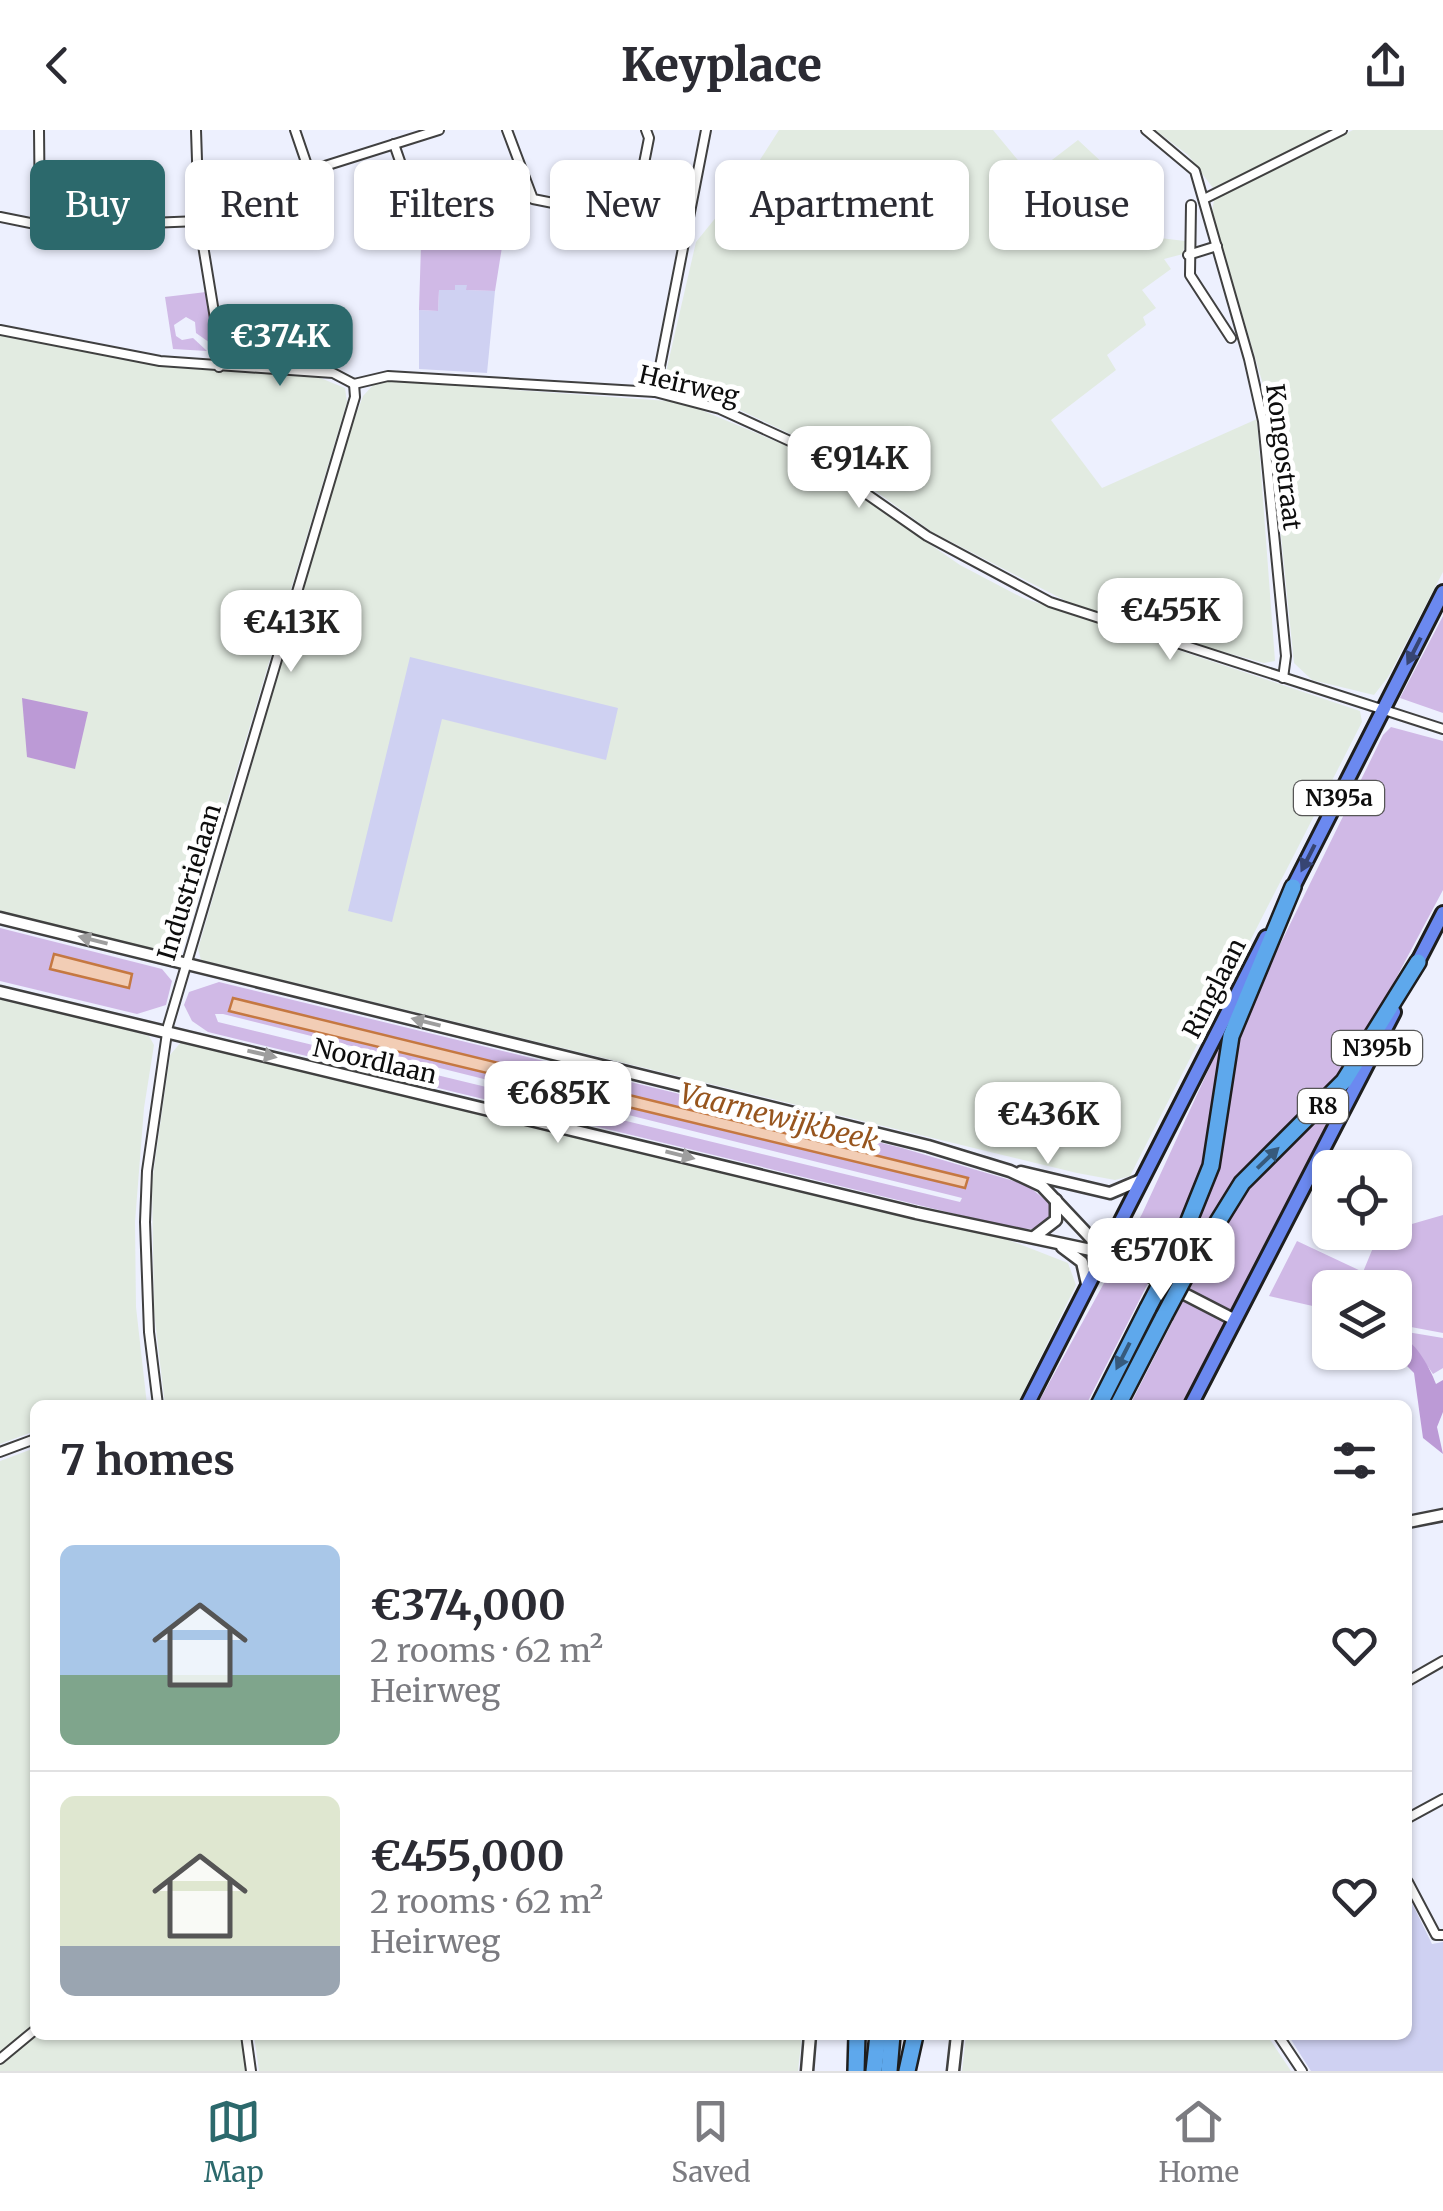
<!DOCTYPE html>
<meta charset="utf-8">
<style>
body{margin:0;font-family:Merriweather,serif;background:#f7f7f7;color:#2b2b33;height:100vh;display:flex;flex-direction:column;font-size:38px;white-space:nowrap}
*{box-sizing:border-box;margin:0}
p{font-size:32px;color:#7c7c81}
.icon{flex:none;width:55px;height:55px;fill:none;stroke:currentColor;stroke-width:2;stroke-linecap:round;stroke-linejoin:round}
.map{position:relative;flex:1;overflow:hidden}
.sheet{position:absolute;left:30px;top:1270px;width:1382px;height:640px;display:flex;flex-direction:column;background:#fff;border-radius:15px;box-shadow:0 2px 8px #0004}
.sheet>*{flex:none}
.guide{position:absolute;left:30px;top:30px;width:1385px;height:90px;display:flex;gap:20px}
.tools{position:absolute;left:1312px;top:1020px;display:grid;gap:20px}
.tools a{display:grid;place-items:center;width:100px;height:100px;border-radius:15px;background:#fff;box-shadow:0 2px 8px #0004;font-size:50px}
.price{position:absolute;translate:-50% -85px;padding:0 22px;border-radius:20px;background:#fff;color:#222;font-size:32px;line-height:65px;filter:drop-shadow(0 2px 5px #0008)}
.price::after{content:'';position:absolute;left:50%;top:60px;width:30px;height:22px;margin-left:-15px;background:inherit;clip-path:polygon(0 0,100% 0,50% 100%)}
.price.active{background:#2c696c;color:#fff}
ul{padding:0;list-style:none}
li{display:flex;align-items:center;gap:30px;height:250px;padding:0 30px}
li+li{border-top:2px solid #e1e1e2}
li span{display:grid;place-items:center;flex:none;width:280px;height:200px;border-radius:15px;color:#555}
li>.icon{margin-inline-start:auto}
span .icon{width:120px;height:120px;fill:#fffc;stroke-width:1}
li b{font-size:42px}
h2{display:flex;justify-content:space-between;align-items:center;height:120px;padding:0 30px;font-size:42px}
.chip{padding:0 35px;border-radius:15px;background:#fff;box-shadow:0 2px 8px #0004;font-size:35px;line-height:90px}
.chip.active{background:#2c696c;color:#fff}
header{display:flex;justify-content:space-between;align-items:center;height:130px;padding:0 30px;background:#fff;font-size:45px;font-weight:800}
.tabs{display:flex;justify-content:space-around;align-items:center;height:140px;border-top:2px solid #e1e1e2;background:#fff;font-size:28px;color:#7c7c81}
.tabs a{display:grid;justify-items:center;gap:5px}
.tabs .active{color:#2c696c}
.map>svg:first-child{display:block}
</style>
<header><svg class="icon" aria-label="back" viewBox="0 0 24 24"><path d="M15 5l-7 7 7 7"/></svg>Keyplace<svg class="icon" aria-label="share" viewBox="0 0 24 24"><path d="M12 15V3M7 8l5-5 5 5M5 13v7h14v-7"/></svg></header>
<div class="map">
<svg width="1443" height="1941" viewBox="0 0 1443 1941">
<rect width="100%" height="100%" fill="#edf0fe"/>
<!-- industrial -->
<g fill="#e2ebe1">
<path d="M 779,0 L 993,0 L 1031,46 L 1078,10 L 1106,36 L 1160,108 L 1185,111 L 1183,124 L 1164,129 L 1171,139 L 1142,160 L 1156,178 L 1143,187 L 1146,195 L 1107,225 L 1116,240 L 1051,290 L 1102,358 L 1257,289 L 1275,531 L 1264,533 L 1169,507 L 1068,472 L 932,402 L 809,313 L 723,272 L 663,255 L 696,112 L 751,44 Z"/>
<path d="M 1155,0 L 1331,0 L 1213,58 L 1188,25 Z"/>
<path d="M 1353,0 L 1443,0 L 1443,442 L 1388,547 L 1374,565 L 1312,550 L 1294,533 L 1267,268 L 1212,82 L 1214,70 Z"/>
<path d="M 0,205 L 167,235 L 318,247 L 345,258 L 347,272 L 184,816 L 172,825 L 0,785 Z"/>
<path d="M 392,251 L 682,272 L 787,316 L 960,435 L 1023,468 L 1360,581 L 1362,592 L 1130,1046 L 1115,1050 L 1077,1043 L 201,830 L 198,819 L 348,306 L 363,266 L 374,254 Z"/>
<path d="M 0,864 L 149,906 L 154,915 L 144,978 L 135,1092 L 136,1177 L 147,1275 L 35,1275 L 35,1301 L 0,1314 Z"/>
<path d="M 182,911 L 1006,1109 L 1068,1133 L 1076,1155 L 1017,1275 L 165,1275 L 154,1182 L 152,1052 L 170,925 Z"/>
<path d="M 35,1318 L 35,1905 L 241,1905 L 247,1941 L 0,1941 L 0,1331 Z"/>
<path d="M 254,1905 L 802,1905 L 798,1941 L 259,1941 Z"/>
<path d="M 966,1905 L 1267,1905 L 1291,1941 L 962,1941 Z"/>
</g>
<!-- farmland -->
<g fill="#cfd1f2">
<path d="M 455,155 L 467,155 L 467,160 L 495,161 L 487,243 L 419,239 L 419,180 L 438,181 L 439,159 Z"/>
<path d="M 410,527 L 618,578 L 606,630 L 442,589 L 392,792 L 348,781 Z"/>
<path d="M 1408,1765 L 1432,1814 L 1443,1812 L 1443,1941 L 1311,1941 L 1288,1905 L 1408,1905 Z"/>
</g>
<!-- green -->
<g fill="#d0b9e6" fill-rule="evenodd">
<path d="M 421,115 L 502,117 L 495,161 L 466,160 L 467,155 L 455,155 L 455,160 L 439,160 L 438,181 L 419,180 Z"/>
<path d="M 206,162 L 213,215 L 196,203 L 195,192 L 186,187 L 174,195 L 176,206 L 182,210 L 193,208 L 207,221 L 173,219 L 165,167 Z"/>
<path d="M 1443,486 L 1443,583 L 1400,568 Z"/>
<path d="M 1391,597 L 1443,611 L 1443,760 L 1352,931 L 1319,970 L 1248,1036 L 1215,1078 L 1191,1121 L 1186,1119 L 1211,1053 L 1244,888 L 1383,605 Z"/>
<path d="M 0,798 L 162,839 L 172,851 L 166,875 L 137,884 L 0,851 ZM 55,825 L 132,844 L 129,858 L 50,838 Z"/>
<path d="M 219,852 L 902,1018 L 1027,1055 L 1049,1073 L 1049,1086 L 1034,1099 L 1013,1098 L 208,902 L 192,891 L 184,875 L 189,862 ZM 233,868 L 968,1048 L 968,1049 L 964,1058 L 230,881 ZM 215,884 L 223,884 L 962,1068 L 960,1072 L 218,892 Z"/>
<path d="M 1230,893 L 1202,1047 L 1086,1275 L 1037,1275 L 1142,1084 Z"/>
<path d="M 1343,964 L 1183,1275 L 1130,1275 L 1233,1073 Z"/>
<path d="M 1443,1085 L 1443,1203 L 1395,1194 L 1395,1158 L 1330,1158 L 1330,1180 L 1269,1166 L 1297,1111 L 1363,1142 L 1377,1108 L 1389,1113 L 1401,1107 L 1398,1098 Z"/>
<path d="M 1395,1200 L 1443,1208 L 1443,1238 L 1433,1244 L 1409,1209 L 1395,1204 Z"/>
</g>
<!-- forest -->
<g fill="#bc9ad6">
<path d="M 22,568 L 88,582 L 75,639 L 27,627 Z"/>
<path d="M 1395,1204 C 1412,1205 1430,1237 1436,1254 L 1443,1250 L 1443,1282 L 1437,1297 L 1443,1324 L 1423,1308 L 1414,1243 L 1394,1223 Z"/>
</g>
<!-- water -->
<g fill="#f2cdb5" stroke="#c57841" stroke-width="2.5">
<path d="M 54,824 L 132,844 L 129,858 L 50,839 Z"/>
<path d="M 233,868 L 968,1048 L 965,1058 L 229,881 Z"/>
</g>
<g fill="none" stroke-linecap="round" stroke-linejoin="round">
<!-- minor casing -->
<g stroke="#404040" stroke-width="12">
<g id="minor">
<path d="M 39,0 L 40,93"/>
<path d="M 196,0 L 199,91 L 220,219 L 219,237"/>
<path d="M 507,0 L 533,69 L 689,100"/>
<path d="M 1146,0 L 1195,41 L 1249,229 L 1263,291 L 1286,526 L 1283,548"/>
<path d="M 394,14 L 426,106"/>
<path d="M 309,41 L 439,0"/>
<path d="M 1204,69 L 1342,0"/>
<path d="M 1191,75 L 1190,145 L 1231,208"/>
<path d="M 0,87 L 50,97 L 199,91"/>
<path d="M 633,89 L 649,8 L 646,0"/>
<path d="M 285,103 L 304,101 L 309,41 L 295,0"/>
<path d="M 1188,125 L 1217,116"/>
<path d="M 0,200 L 160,231 L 333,243 L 354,254"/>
<path d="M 354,254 L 388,246 L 655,262 L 720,279 L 792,312 L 927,406 L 1050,472 L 1443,599"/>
<path d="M 655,262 L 706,0"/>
<path d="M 158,1275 L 149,1202 L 145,1092 L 147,1041 L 168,896 L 355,267 L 354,254"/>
<path d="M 0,1322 L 35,1309"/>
<path d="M 1408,1551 L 1443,1531"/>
<path d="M 1408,1688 L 1443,1669"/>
<path d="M 1408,1752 L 1436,1805 L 1443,1805"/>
<path d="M 246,1905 L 251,1941"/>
<path d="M 1278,1905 L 1302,1941"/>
<path d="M 0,1929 L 35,1900"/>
</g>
</g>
<!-- tertiary casing -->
<g stroke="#404040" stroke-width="15">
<g id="tertiary">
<path d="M 0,788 L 928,1016 L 1010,1041 L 1042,1056 L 1105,1123"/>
<path d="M 0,862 L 916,1083 L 1105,1123 L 1235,1190"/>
<path d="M 1021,1042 L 1110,1063 L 1143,1049"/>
<path d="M 1034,1107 L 1056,1090 L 1056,1070"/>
<path d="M 1062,1117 L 1082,1132 L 1087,1154"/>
<path d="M 1408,1392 L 1443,1385"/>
<path d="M 807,1941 L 810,1905"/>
<path d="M 953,1941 L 957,1905"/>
</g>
</g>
<!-- primary casing -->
<g stroke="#1e1e1e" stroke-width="18">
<g id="primary">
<path d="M 1290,763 L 1443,462"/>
<path d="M 1413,841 L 1443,783"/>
<path d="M 1027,1275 L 1266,807"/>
<path d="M 1191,1275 L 1394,882"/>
</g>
</g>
<!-- motorway casing -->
<g stroke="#1e1e1e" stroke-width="20">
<g id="motorway">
<path d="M 1174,1128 L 1211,1036 L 1231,906 L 1293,757"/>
<path d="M 1190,1137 L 1242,1053 L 1344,951 L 1418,832"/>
<path d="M 1099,1275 L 1148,1178"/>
<path d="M 1118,1275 L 1164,1186"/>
<path d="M 856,1941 L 857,1905"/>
<path d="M 874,1941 L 878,1905"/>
<path d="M 889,1941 L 892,1905"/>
<path d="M 907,1941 L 915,1905"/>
</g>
</g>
<!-- minor -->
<use href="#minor" stroke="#fff" stroke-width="8"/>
<!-- tertiary -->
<use href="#tertiary" stroke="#fff" stroke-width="10"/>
<!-- primary -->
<use href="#primary" stroke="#6b89f0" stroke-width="12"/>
<!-- motorway -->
<use href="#motorway" stroke="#5ea8ec" stroke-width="15"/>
<!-- motorway-bridge casing -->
<g stroke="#1e1e1e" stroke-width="20" stroke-linecap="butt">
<g id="motorway-bridge">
<path d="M 1148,1178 L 1174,1128"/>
<path d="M 1164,1186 L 1190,1137"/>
</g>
</g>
<!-- motorway-bridge -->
<use href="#motorway-bridge" stroke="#5ea8ec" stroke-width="15"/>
</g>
<!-- one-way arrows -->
<defs><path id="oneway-solid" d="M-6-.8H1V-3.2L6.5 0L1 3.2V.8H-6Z" transform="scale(2.5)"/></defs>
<g fill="#374573">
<use href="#oneway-solid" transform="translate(1414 521) rotate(117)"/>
<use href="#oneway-solid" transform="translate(1308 728) rotate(117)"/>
</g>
<g fill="#9e9e9e">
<use href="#oneway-solid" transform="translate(93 810) rotate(-166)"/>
<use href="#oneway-solid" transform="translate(426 892) rotate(-166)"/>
<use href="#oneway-solid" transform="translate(262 924) rotate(13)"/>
<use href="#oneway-solid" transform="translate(680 1025) rotate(14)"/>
</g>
<g fill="#365a7c">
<use href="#oneway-solid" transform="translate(1268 1028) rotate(-44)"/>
<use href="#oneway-solid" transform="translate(1123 1226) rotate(117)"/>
</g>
<g text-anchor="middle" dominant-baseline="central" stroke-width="10" stroke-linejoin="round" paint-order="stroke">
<!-- shield labels -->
<g fill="#fff" stroke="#565656" stroke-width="2.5">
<rect x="1294" y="651" width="90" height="34" rx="8"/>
<rect x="1332" y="901" width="90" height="34" rx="8"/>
<rect x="1298" y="959" width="50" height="34" rx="8"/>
</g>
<g font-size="22" font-weight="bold" fill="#0d0d0d">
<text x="1339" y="668">N395a</text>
<text x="1377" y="918">N395b</text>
<text x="1323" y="976">R8</text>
</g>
<!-- street labels -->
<g font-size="25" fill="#0d0d0d" stroke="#fff">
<text transform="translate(689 255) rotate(13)">Heirweg</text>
<text transform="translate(1284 327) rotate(83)">Kongostraat</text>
<text transform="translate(189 752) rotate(-73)">Industrielaan</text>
<text transform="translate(1214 858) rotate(-63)">Ringlaan</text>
<text transform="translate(375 931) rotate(13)">Noordlaan</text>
</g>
<!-- water labels -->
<g font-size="28" font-style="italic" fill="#97551e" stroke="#fff">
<text transform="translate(779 987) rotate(14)">Vaarnewijkbeek</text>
</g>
</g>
</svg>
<div class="tools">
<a><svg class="icon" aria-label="locate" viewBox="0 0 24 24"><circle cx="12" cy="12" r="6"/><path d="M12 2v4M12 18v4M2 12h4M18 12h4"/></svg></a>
<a><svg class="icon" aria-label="layers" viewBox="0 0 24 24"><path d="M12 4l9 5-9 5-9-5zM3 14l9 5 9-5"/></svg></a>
</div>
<b class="price active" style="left:280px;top:259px">€374K</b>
<b class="price" style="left:859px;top:381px">€914K</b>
<b class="price" style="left:1170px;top:533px">€455K</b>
<b class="price" style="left:291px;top:545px">€413K</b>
<b class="price" style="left:558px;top:1016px">€685K</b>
<b class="price" style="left:1048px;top:1037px">€436K</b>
<b class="price" style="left:1161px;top:1173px">€570K</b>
<div class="guide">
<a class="chip active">Buy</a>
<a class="chip">Rent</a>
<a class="chip">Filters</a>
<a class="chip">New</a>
<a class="chip">Apartment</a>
<a class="chip">House</a>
</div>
<section class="sheet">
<h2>7 homes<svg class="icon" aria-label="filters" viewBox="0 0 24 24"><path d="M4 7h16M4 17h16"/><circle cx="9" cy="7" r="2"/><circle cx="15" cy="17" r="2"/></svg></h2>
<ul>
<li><span style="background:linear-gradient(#a9c7e8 65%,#7fa58c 0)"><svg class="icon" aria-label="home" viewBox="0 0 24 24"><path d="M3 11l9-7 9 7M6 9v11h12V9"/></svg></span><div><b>€374,000</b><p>2 rooms · 62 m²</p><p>Heirweg</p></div><svg class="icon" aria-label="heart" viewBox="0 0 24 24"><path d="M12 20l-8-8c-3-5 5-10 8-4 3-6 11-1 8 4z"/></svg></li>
<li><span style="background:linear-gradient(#dfe7d0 75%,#9aa5b1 0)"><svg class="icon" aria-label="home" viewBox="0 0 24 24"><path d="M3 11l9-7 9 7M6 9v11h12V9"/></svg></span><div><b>€455,000</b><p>2 rooms · 62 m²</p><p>Heirweg</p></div><svg class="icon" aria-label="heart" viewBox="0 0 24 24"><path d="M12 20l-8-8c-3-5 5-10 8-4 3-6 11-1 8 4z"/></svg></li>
</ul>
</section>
</div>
<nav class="tabs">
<a class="active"><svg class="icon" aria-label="map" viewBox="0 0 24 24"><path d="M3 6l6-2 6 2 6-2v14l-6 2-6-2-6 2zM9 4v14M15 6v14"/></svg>Map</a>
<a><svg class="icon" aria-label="saved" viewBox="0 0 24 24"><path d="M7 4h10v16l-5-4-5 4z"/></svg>Saved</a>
<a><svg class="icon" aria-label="home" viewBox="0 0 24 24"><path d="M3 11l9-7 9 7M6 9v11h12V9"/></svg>Home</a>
</nav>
